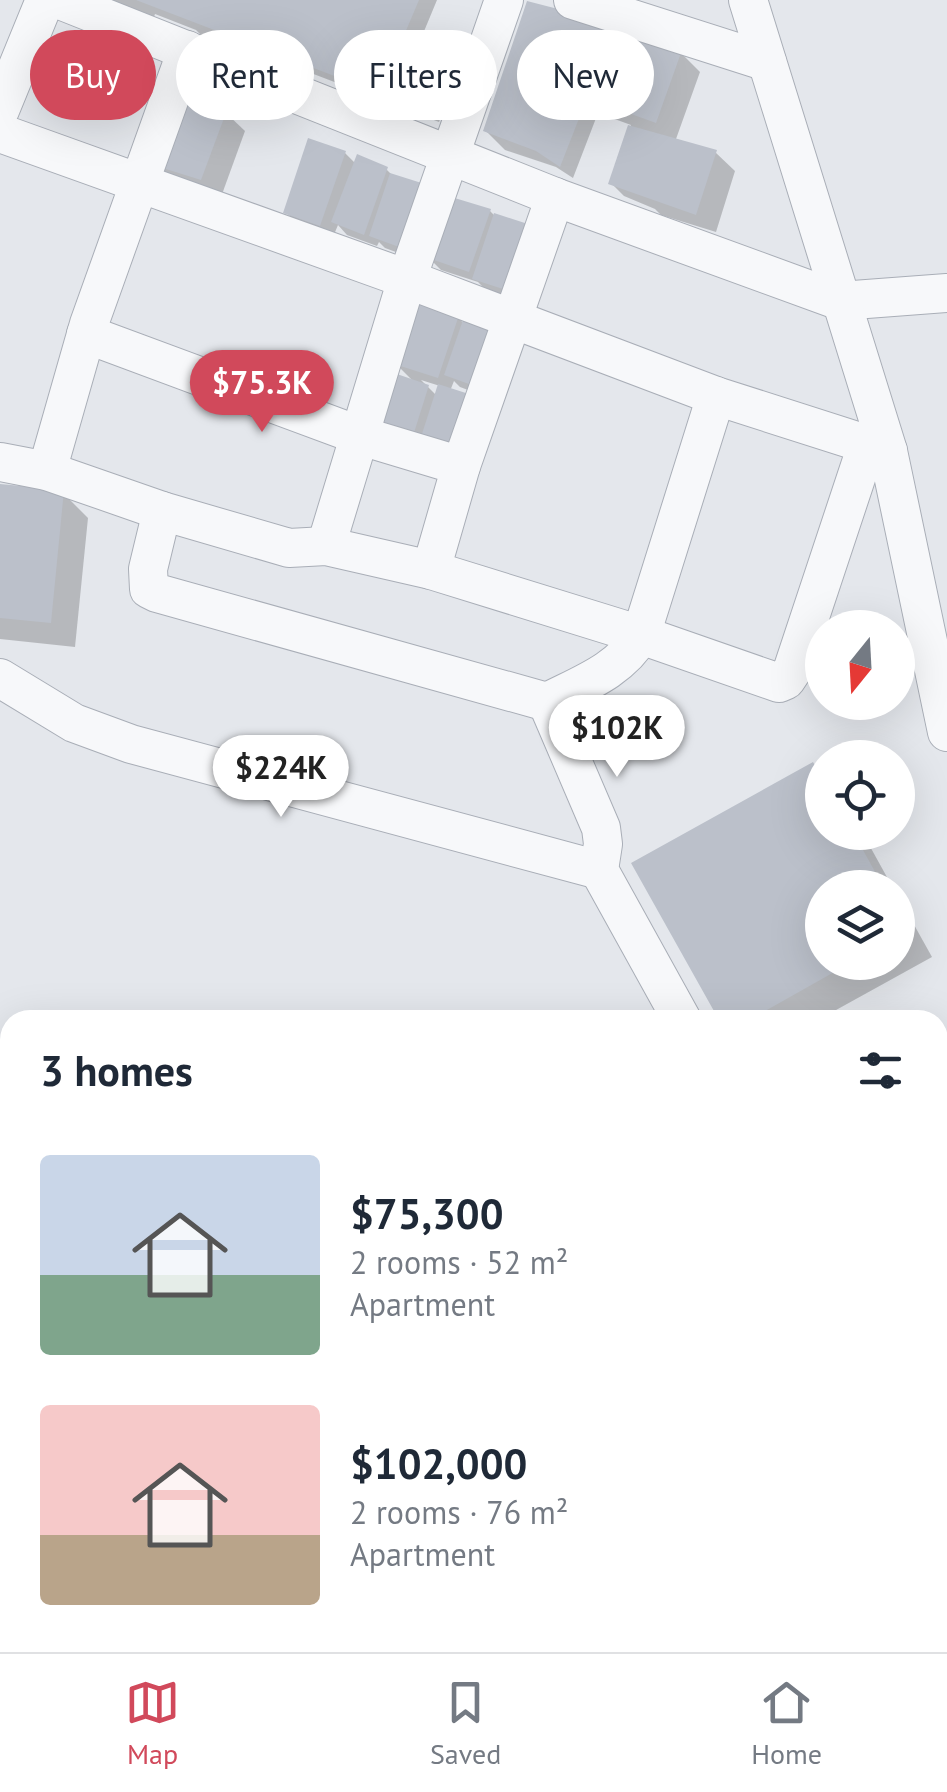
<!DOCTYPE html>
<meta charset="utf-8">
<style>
body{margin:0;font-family:"PT Sans",sans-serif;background:#f6f6f7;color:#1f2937;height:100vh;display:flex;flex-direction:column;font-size:38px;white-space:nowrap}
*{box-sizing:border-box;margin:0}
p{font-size:32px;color:#747a83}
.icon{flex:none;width:55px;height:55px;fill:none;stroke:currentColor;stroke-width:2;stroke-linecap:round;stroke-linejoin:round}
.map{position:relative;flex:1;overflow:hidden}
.panel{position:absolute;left:0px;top:1010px;width:948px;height:642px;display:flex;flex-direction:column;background:#fff;border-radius:30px 30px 0 0;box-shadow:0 10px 40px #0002}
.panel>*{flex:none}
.banner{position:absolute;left:30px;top:30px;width:888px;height:90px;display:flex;gap:20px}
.needle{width:65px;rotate:198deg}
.fabs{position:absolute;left:805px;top:610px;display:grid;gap:20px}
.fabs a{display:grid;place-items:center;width:110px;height:110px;border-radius:50%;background:#fff;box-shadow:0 10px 40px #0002;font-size:50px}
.price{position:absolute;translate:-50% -85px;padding:0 22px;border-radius:35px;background:#fff;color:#222;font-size:32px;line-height:65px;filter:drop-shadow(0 2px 5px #0008)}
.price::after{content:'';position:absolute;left:50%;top:60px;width:30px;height:22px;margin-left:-15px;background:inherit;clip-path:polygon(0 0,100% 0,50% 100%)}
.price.current{background:#d1495b;color:#fff}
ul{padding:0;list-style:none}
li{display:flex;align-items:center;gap:30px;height:250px;padding:0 40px}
li span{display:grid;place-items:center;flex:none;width:280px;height:200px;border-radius:10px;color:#555}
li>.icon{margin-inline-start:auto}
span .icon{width:120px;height:120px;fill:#fffc;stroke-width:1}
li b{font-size:42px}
h2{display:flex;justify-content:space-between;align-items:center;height:120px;padding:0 40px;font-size:42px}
.chip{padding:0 35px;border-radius:45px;background:#fff;box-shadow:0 10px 40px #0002;font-size:35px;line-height:90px}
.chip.current{background:#d1495b;color:#fff}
.tab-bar{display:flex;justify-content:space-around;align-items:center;height:140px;border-top:2px solid #e0e1e3;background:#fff;font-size:28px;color:#747a83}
.tab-bar a{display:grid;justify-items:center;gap:5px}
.tab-bar .current{color:#d1495b}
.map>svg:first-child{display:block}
</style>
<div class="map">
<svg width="947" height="1652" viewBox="0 0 947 1652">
<rect width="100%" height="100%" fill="#e4e7ec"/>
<!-- built -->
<path fill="#d2d6de" d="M 308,1642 L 510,1643 L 507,1652 L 305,1652 Z"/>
<!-- green -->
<path fill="#c9d6c5" d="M 510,1642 L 679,1643 L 715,1652 L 507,1652 Z"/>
<!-- shadow -->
<g fill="#0003" fill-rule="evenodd">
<path d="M 110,0 L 437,0 L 420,41 L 448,52 L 461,64 L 439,122 L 269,57 L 268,60 L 202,36 L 196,30 L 155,14 L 154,17 Z"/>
<path d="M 680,52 L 700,72 L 676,139 L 715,152 L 735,171 L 716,232 L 661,215 L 655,209 L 624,196 L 611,183 L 631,125 L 598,113 L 573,178 L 556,167 L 505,150 L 486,131 Z"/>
<path d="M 225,112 L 245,131 L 221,197 L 175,184 L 156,165 Z"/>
<path d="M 345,153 L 356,164 L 386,169 L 394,177 L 443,202 L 490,211 L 495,216 L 525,304 L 488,292 L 478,282 L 441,270 L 425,254 L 423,262 L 385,248 L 379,242 L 377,246 L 347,235 L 338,225 L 333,237 L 299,225 L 286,212 Z"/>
<path d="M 458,317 L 464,324 L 492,399 L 460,387 L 454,381 L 450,391 L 470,463 L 390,436 L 414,382 L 394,362 ZM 421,380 L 440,386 L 437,396 Z"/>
<path d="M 0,487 L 63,493 L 88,518 L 75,647 L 0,639 Z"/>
<path d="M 813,765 L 822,774 L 822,832 L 862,832 L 893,888 L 822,888 L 822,962 L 898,962 L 898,896 L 932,957 L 818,1020 L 722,1020 Z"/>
<path d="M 51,1642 L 128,1642 L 129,1649 L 138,1652 L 48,1652 Z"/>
</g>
<!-- building -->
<g fill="#bbc0ca">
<path d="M 136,0 L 419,0 L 405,33 L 449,49 L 426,111 Z"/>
<path d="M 527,1 L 589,17 L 682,50 L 656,123 L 587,98 L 560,167 L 536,151 L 483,131 Z"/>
<path d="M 180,90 L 227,110 L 201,180 L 153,165 Z"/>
<path d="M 628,125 L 717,150 L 696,215 L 608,184 Z"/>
<path d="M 308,138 L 346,151 L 320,226 L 283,213 Z"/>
<path d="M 357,154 L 388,167 L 364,235 L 331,222 Z"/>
<path d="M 390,173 L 431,186 L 410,251 L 369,236 Z"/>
<path d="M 448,196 L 491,209 L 469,272 L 425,257 Z"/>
<path d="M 494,213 L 534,226 L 512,292 L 472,279 Z"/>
<path d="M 411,299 L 459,315 L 438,378 L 391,363 Z"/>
<path d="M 464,317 L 500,329 L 480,388 L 444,375 Z"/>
<path d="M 391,372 L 429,385 L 413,436 L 375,424 Z"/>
<path d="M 438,384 L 475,396 L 457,451 L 420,440 Z"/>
<path d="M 0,484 L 64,490 L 51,623 L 0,618 Z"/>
<path d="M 813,762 L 822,778 L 822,832 L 853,832 L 884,888 L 822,888 L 822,962 L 852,962 L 749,1020 L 719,1020 L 631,863 Z"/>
<path d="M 898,911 L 909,931 L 898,937 Z"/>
<path d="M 49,1642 L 116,1642 L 144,1651 L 46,1652 Z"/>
</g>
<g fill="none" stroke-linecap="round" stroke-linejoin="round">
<!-- minor casing -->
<g stroke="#a9aeb7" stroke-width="40">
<g id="minor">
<path d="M 60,0 L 555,197 L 840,301 L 947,293"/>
<path d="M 573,0 L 767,62"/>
<path d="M 748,0 L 888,451 L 947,732"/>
<path d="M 0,110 L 45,0"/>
<path d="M 0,133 L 407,279 L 716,396 L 888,451"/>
<path d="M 86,334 L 358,435 L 461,466"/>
<path d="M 0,462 L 47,471 L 162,511 L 289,548 L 326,546 L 431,570 L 641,635 L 779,683 L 786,680 L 792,671 L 867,445"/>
<path d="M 47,471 L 89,324 L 187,50"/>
<path d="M 162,511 L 148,569 L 149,589 L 157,593 L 547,702 C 582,684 620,671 641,635 L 716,396"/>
<path d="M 326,546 L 407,279 L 504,0"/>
<path d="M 431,570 L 461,466 L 555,197"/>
<path d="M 0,678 L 74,723 L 131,744 L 599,870"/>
<path d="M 547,702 L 601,828 L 603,844 L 599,870 L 682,1020"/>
<path d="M 938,1165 L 947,1160"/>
<path d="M 0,1407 L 10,1410"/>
<path d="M 938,1481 L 947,1498"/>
<path d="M 840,1642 L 876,1652"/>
</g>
</g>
<!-- minor -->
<use href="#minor" stroke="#f7f8fa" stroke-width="38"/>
</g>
</svg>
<div class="fabs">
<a><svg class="needle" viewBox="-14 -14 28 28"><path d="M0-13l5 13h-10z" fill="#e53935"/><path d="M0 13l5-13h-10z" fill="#747a83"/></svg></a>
<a><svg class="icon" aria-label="locate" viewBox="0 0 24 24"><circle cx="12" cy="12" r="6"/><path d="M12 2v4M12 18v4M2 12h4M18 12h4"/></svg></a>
<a><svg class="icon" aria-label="layers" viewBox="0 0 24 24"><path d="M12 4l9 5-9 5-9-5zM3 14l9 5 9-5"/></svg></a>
</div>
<b class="price current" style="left:262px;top:435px">$75.3K</b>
<b class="price" style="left:617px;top:780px">$102K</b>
<b class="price" style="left:281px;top:820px">$224K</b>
<div class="banner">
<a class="chip current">Buy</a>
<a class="chip">Rent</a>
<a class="chip">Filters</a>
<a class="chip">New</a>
</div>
<section class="panel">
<h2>3 homes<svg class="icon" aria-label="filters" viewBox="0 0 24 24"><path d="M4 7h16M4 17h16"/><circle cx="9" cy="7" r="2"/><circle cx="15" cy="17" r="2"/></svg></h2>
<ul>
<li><span style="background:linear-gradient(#c9d6e8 60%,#7fa58c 0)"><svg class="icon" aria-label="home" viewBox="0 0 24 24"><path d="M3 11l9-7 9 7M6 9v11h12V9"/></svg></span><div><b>$75,300</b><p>2 rooms · 52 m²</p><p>Apartment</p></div></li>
<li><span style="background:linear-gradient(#f6c9c9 65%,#b9a48a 0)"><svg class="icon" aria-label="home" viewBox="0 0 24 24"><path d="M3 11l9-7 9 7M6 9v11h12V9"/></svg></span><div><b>$102,000</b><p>2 rooms · 76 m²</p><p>Apartment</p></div></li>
</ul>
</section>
</div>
<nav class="tab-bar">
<a class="current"><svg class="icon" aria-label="map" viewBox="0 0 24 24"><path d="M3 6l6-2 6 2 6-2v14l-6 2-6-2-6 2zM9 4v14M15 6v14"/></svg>Map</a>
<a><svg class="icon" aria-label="saved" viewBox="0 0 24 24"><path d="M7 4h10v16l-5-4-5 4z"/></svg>Saved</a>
<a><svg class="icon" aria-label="home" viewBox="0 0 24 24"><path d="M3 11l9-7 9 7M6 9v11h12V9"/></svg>Home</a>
</nav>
